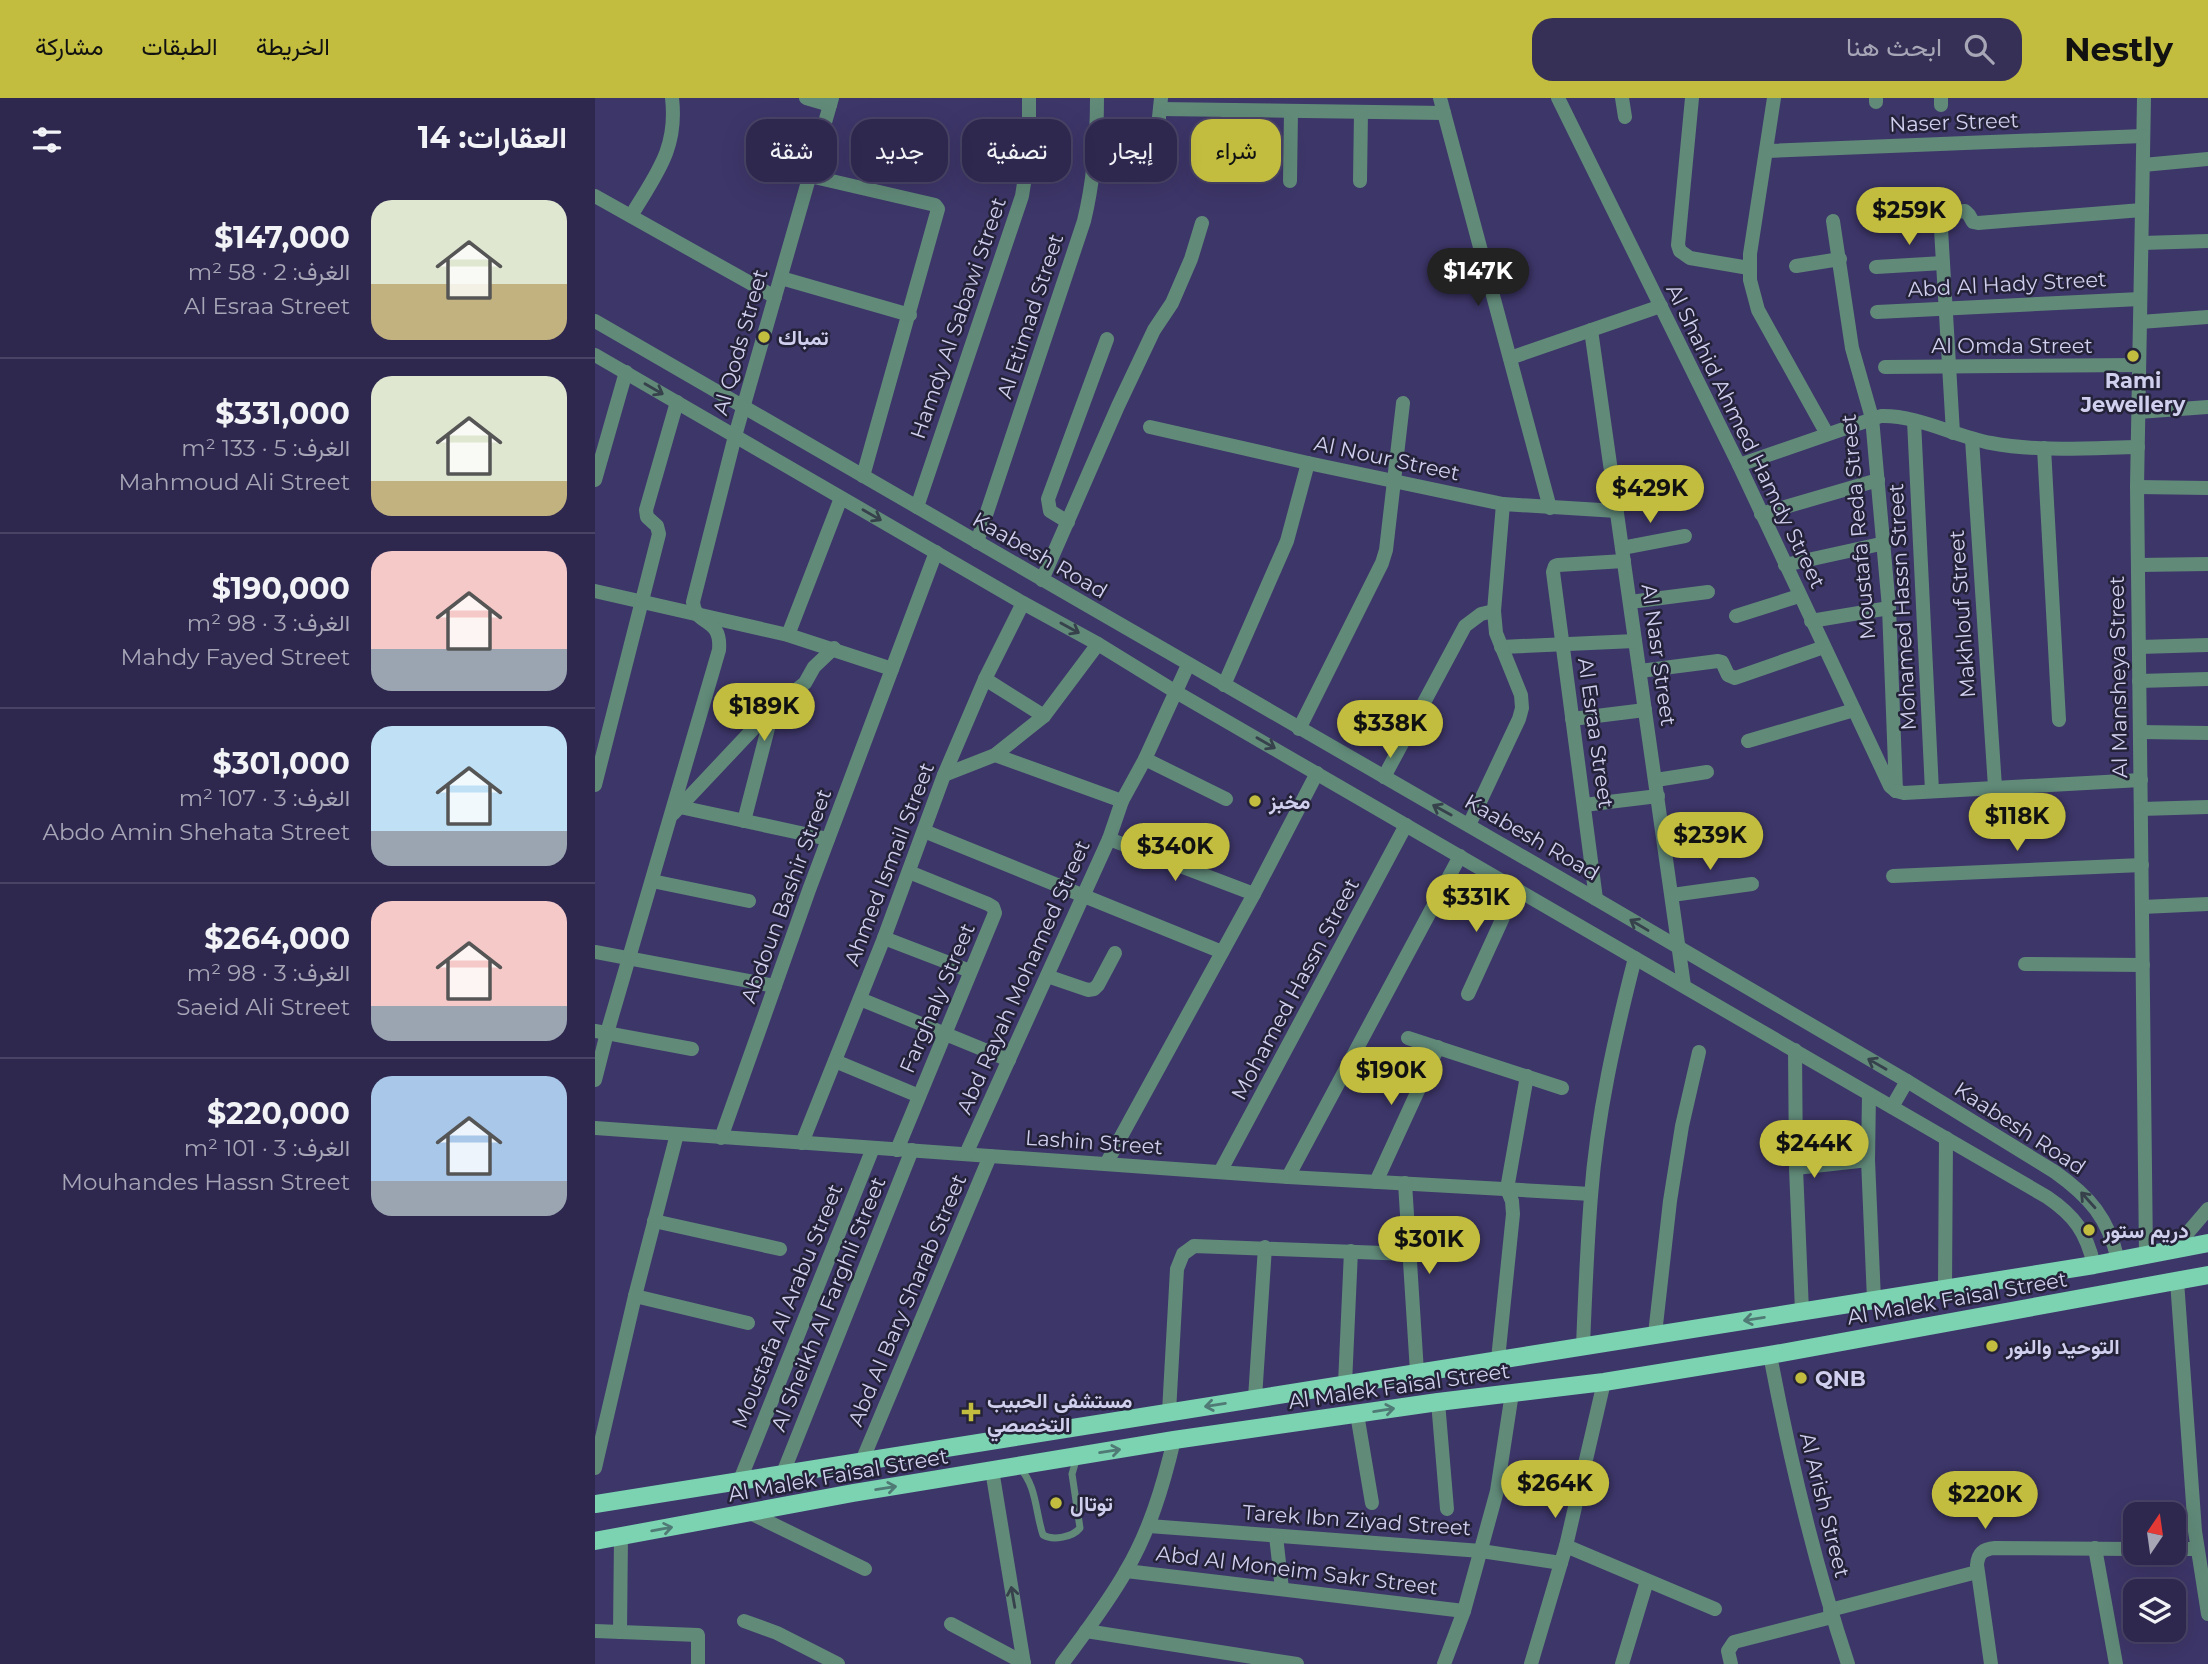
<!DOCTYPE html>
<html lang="ar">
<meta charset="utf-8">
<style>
body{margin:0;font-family:Montserrat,Vazirmatn,sans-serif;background:#363056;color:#f1f3f6;direction:rtl;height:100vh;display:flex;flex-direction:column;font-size:26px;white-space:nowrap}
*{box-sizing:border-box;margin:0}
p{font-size:23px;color:#a7a6b7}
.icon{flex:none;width:38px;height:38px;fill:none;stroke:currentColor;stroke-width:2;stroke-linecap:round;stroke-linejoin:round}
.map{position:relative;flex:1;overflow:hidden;direction:ltr}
.side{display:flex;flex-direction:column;background:#2e284f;width:595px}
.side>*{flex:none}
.hud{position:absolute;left:21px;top:21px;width:665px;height:63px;direction:rtl;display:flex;gap:14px}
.needle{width:46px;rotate:13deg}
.tools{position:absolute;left:1528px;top:1404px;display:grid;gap:14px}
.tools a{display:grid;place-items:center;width:63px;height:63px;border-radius:14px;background:#2e284f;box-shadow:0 7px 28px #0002,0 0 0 2px #494466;font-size:35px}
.price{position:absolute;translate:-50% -60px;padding:0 16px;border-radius:24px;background:#c2bd3f;color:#111;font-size:23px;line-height:46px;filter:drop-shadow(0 2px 4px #0008)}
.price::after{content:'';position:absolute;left:50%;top:42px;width:21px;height:16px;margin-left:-10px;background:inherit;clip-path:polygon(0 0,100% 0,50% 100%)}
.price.active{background:#222;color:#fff}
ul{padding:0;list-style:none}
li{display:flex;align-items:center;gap:21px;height:175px;padding:0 28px}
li+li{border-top:2px solid #494466}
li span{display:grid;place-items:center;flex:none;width:196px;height:140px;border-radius:21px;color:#555}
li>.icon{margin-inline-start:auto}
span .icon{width:84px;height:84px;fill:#fffc;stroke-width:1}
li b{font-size:30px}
h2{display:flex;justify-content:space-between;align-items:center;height:84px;padding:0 28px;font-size:30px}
.tag{padding:0 24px;border-radius:21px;background:#2e284f;box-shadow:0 7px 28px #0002,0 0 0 2px #494466;font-size:24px;line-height:63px}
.tag.active{background:#c2bd3f;color:#111}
header{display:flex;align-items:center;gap:42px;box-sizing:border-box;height:98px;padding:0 35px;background:#c2bd3f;color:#111}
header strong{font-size:33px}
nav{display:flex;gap:38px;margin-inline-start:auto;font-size:24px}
.search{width:490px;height:63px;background:#363056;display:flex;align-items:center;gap:18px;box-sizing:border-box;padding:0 24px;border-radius:21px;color:#a7a6b7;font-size:26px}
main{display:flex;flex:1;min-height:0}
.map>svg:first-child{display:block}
</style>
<header>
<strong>Nestly</strong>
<div class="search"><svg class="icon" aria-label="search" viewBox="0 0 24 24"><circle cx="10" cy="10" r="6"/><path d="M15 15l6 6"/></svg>ابحث هنا</div>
<nav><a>الخريطة</a><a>الطبقات</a><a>مشاركة</a></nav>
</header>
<main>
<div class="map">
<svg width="1613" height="1566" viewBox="0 0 1613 1566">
<rect width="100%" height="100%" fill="#3d3669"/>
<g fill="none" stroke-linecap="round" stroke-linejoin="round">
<!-- service -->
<path stroke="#618a79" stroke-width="7" d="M 424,1369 C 442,1388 440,1413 448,1437 C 458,1443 478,1439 485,1430 L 477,1376 L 482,1359"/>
<!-- minor -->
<g stroke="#618a79" stroke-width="14">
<path d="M 211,0 L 235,7"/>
<path d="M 845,0 L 955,410"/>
<path d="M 963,0 L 1144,367 L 1295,688 L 1301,693"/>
<path d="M 1027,0 L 1030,19"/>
<path d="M 1097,0 L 1083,147 L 1085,153 L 1095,160 L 1154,170"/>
<path d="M 1179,0 L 1155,156 L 1155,182 L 1163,212 L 1232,336"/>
<path d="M 1281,0 L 1281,4"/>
<path d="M 1346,0 L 1346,7"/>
<path d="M 1549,0 L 1542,389 L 1551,1157"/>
<path d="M 565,11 L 849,15"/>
<path d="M 1172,53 L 1548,38"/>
<path d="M 560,58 L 566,0"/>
<path d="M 1548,67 L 1613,61"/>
<path d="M 630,77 L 634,12"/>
<path d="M 215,78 L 336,106 L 340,107 L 343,111 L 268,378"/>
<path d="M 695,83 L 696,13"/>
<path d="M 765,83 L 766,14"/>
<path d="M 0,98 L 180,199"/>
<path d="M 1345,114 L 1358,335"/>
<path d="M 36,118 C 61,76 83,51 77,0"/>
<path d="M 1277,120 L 1370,113 L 1374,117 L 1378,124 L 1383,125 L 1547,112"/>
<path d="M 1238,123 L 1257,250 L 1277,320 L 1294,510 L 1301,693"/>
<path d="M 1547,145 L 1613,143"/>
<path d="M 1201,168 L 1245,161"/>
<path d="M 1281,169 L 1348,165"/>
<path d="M 186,180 L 315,217"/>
<path d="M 1282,214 L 1545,201"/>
<path d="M 1545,224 L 1613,219"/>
<path d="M 996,232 L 1089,888"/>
<path d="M 915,260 L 1066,208"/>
<path d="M 1290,269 L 1544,267"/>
<path d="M 1543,314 L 1613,309"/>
<path d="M 1319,323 L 1337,693"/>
<path d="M 555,329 L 713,365 L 908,406 L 1022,413"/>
<path d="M 1377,341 L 1400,689"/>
<path d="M 1449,350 L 1464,622"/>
<path d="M 1144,367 L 1286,318 C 1323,317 1359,338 1396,345 C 1444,354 1494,350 1543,349"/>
<path d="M 0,382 L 31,274"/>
<path d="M 1542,389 L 1613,390"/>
<path d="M 322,409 L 427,98 L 434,53 L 434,0"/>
<path d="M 1166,416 L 1283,382"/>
<path d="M 473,424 L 455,413 L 453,401 L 512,241"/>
<path d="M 382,444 L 489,123 C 499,82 502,43 502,0"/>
<path d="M 1027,450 L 1090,438"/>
<path d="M 1190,467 L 1290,445"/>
<path d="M 1543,467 L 1613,466"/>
<path d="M 447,482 L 523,308 L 559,232 L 577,205 L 596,161 L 607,125"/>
<path d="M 0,493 L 193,537 L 297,571"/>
<path d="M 1035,504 L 1113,494"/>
<path d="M 1141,518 L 1204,498"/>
<path d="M 1216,523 L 1294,510"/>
<path d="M 193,537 L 246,400"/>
<path d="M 906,549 L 1040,543"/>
<path d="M 1544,549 L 1613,547"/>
<path d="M 1045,573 L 1123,563 L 1127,564 L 1133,577 L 1140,580 L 1229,549"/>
<path d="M 390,581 L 449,618"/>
<path d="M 1544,583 L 1613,581"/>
<path d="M 629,587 L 692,443 L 713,365"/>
<path d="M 977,621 L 1050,612"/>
<path d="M 704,631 L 787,465 L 791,452 L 808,305"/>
<path d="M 1545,634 L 1613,635"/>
<path d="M 1153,643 L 1259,612"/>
<path d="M 400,657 L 527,703"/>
<path d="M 550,661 L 631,701"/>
<path d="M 349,677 L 400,657 L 449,618 L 503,546"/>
<path d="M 789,679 L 870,528 L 886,516 L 899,513"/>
<path d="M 1061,682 L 1112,674"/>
<path d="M 0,687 L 64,436 L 62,428 L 52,419 L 51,412 L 82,304"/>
<path d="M 1301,693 L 1309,695 L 1546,682"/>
<path d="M 989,707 L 1063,698"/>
<path d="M 85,709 L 233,741"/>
<path d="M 1546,711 L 1613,709"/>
<path d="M 78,716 L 178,610 L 210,585 L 219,569 L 239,550"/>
<path d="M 149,723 L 178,611"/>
<path d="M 874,727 L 924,621 L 927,610 L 926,597 L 901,535 L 899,513 L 908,406"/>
<path d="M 329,733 L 627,854"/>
<path d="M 514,741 L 659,796"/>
<path d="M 1298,778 L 1547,767"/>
<path d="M 57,783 L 154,803"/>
<path d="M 1077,797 L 1157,786"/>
<path d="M 1001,801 L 958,474 L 960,468 L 963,467 L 1029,463"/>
<path d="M 1547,809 L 1613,806"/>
<path d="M 289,840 L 375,873"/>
<path d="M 0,854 L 180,888"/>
<path d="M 1430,866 L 1548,867"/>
<path d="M 452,878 L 493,892 L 499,891 L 503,887 L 520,855"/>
<path d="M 873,896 L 921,791"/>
<path d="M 265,901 L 414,962"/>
<path d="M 0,933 L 97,951"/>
<path d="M 813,940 L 967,990"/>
<path d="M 1200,952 L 1201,1070 L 1207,1213"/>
<path d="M 240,963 L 324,998"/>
<path d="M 0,982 L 12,935 L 124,552 C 127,518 100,529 98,504 L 140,338 L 237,0"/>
<path d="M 1274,996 L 1273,1062 L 1279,1202"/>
<path d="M 0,1030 L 693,1079 L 996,1096"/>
<path d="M 126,1040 L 214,792 L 341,454"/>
<path d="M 207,1045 L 289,840 L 349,677 L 390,581 L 428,505"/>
<path d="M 302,1052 L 400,815 L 398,809 L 393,806 L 314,774"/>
<path d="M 371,1056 L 514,741 L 527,703 L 550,661 L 593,567"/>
<path d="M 511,1066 L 659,796 L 722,675"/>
<path d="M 1201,1070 L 1273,1062"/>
<path d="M 625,1074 L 811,727"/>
<path d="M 693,1079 L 865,758"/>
<path d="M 781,1084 L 843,949"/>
<path d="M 810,1085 L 822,1274"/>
<path d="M 59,1123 L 185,1151"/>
<path d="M 1578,1152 L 1613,1111"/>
<path d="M 1582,1183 L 1600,1433 L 1613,1516"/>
<path d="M 1350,1190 L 1351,1040"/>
<path d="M 40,1198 L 153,1225"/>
<path d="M 1060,1236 L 1075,1103 L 1087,1028 L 1104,954"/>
<path d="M 988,1248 C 990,1198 992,1148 996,1098 C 1002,1017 1020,938 1040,860"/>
<path d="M 903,1261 L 918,1116 L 917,1103 L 912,1091 L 932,978"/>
<path d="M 750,1286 L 756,1153"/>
<path d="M 660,1300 L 670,1149"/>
<path d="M 843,1304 L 852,1411"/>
<path d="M 574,1314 L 582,1171 L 588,1156 L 599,1148 L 815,1156"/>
<path d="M 762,1316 L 777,1405"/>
<path d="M 267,1363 L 395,1058"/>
<path d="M 0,1370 L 40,1198 L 82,1036"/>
<path d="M 397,1372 L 429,1566"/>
<path d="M 188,1375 L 317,1052"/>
<path d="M 145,1382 L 278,1050"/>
<path d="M 155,1415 L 270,1471"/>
<path d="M 554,1428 L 886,1453 L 966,1465"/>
<path d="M 681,1438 L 687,1491"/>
<path d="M 971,1448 L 1120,1511"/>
<path d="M 1500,1450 L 1521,1566"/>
<path d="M 1578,1451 L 1602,1451"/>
<path d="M 531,1473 L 869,1513"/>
<path d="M 1235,1512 L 1382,1474"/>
<path d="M 149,1523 L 182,1535 L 243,1566"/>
<path d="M 356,1526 L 429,1565"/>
<path d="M 0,1533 L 103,1537 L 103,1566"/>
<path d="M 491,1533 L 702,1566"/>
<path d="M 25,1534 L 26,1438"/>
<path d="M 467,1566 C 489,1536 513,1505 531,1473 C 555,1432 568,1388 579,1342"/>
<path d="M 849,1566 L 869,1513 L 902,1393 L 917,1295"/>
<path d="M 936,1566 L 971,1448 L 1009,1284"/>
<path d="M 1027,1566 L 1052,1483"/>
<path d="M 1136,1566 L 1133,1553 L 1139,1544 L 1237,1519"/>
<path d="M 1396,1566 L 1382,1467 C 1383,1455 1388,1451 1400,1450 L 1540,1451"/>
</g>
<!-- tertiary -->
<g stroke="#618a79" stroke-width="14">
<path d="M 0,223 L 1001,801 L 1312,983 L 1460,1074 C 1495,1099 1513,1120 1523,1162"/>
<path d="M 0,257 L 428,505 L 503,546 L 581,594 L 1452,1099 C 1480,1118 1491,1134 1499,1167"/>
<path d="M 1297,1009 L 1312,983"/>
<path d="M 1175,1257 C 1195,1362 1219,1464 1253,1566"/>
</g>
<!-- primary -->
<g stroke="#7bd3b1" stroke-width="18">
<path d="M 0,1406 L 1499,1167 L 1613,1145"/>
<path d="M 0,1443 L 258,1395 L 579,1342 L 843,1304 L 1009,1284 L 1175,1257 L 1613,1177"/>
</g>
</g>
<!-- one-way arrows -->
<defs><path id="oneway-shaft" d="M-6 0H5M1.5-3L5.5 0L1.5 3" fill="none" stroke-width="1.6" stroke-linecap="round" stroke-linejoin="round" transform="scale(1.75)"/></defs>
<g stroke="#36414c">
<use href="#oneway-shaft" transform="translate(59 291) rotate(30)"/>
<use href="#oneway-shaft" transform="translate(277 417) rotate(30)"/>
<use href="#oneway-shaft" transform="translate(475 530) rotate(29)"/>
<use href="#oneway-shaft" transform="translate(671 645) rotate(30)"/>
<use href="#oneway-shaft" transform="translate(847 712) rotate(-151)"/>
<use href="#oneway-shaft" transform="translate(1044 827) rotate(-149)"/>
<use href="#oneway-shaft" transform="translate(1282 966) rotate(-150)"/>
<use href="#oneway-shaft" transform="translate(1493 1102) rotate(-132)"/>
<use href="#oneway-shaft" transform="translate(418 1499) rotate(-100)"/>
</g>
<g stroke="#507a75">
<use href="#oneway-shaft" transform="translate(1159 1221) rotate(171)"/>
<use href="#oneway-shaft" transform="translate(620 1307) rotate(171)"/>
<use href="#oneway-shaft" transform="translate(789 1312) rotate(-9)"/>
<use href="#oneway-shaft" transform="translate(515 1353) rotate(-9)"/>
<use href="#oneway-shaft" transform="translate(291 1390) rotate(-9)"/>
<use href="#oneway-shaft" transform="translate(67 1431) rotate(-10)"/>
</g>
<!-- markers -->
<g fill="#c2bd3f" stroke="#242239" stroke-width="2.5">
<circle cx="169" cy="239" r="7"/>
<circle cx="1538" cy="258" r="7"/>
<circle cx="660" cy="703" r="7"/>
<circle cx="1494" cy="1132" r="7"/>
<circle cx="1397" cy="1248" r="7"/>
<circle cx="1206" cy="1280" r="7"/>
<path d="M372.5 1303.5h7v7h7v7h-7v7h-7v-7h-7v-7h7z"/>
<circle cx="461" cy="1405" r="7"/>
</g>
<g text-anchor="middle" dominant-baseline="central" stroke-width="5" stroke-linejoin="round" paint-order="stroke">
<!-- street labels -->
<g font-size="21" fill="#d0cfee" stroke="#242239">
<text transform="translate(1359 24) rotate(-2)">Naser Street</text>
<text transform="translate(1412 186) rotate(-3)">Abd Al Hady Street</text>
<text transform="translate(435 218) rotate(-72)">Al Etimad Street</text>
<text transform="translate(363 220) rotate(-71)">Hamdy Al Sabawi Street</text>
<text transform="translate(145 244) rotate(-74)">Al Qods Street</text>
<text x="1417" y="247">Al Omda Street</text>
<text transform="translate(1151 338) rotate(64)">Al Shahid Ahmed Hamdy Street</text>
<text transform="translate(792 360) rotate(12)">Al Nour Street</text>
<text transform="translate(1263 429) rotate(-95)">Moustafa Reda Street</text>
<text transform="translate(445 457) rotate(30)">Kaabesh Road</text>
<text transform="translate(1307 509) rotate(-93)">Mohamed Hassn Street</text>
<text transform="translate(1367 516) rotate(-94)">Makhlouf Street</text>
<text transform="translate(1064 557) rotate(82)">Al Nasr Street</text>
<text transform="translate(1523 579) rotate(-91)">Al Mansheya Street</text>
<text transform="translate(1001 635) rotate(82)">Al Esraa Street</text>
<text transform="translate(937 739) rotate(30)">Kaabesh Road</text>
<text transform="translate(294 766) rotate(-69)">Ahmed Ismail Street</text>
<text transform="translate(191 798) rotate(-70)">Abdoun Bashir Street</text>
<text transform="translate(428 879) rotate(-66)">Abd Rayah Mohamed Street</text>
<text transform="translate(700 891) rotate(-62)">Mohamed Hassn Street</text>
<text transform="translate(342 900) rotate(-67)">Farghaly Street</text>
<text transform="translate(1425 1030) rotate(33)">Kaabesh Road</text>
<text transform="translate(499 1044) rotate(4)">Lashin Street</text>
<text transform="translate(1362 1200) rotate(-10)">Al Malek Faisal Street</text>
<text transform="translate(312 1202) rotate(-67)">Abd Al Bary Sharab Street</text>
<text transform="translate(233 1206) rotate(-68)">Al Sheikh Al Farghli Street</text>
<text transform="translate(192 1208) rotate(-68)">Moustafa Al Arabu Street</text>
<text transform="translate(804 1288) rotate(-8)">Al Malek Faisal Street</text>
<text transform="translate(243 1377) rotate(-10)">Al Malek Faisal Street</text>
<text transform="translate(1230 1407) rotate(76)">Al Arish Street</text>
<text transform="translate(762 1422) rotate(4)">Tarek Ibn Ziyad Street</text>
<text transform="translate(702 1472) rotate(7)">Abd Al Moneim Sakr Street</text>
</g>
<!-- poi labels -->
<g font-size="21" font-weight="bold" fill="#d0cfee" stroke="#242239" text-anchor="start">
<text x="183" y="239">تمباك</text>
<text x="1538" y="282" text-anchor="middle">Rami<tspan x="1538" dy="24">Jewellery</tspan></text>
<text x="674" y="703">مخبز</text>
<text x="1508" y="1132">دريم ستور</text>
<text x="1411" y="1248">التوحيد والنور</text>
<text x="1220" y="1280">QNB</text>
<text x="392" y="1302">مستشفى الحبيب<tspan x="392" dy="24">التخصصي</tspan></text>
<text x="475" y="1405">توتال</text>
</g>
</g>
</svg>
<div class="tools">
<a><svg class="needle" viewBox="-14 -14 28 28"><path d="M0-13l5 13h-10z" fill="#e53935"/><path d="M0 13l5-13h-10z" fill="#a7a6b7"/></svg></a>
<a><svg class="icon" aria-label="layers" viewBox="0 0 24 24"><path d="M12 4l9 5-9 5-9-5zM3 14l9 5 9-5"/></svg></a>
</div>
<b class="price" style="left:1314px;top:149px">$259K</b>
<b class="price active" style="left:883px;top:210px">$147K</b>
<b class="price" style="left:1055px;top:427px">$429K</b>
<b class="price" style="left:169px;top:645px">$189K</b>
<b class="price" style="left:795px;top:662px">$338K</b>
<b class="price" style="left:1422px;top:755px">$118K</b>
<b class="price" style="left:1115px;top:774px">$239K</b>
<b class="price" style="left:580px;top:785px">$340K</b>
<b class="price" style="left:881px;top:836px">$331K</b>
<b class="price" style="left:796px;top:1009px">$190K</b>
<b class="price" style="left:1219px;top:1082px">$244K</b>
<b class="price" style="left:834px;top:1178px">$301K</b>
<b class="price" style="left:960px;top:1422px">$264K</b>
<b class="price" style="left:1390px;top:1433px">$220K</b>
<div class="hud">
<a class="tag active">شراء</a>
<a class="tag">إيجار</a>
<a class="tag">تصفية</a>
<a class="tag">جديد</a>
<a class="tag">شقة</a>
</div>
</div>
<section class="side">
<h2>العقارات: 14<svg class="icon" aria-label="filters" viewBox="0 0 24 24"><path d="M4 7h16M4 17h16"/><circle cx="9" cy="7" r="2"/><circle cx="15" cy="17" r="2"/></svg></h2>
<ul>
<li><span style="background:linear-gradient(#dfe7d0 60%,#c2b280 0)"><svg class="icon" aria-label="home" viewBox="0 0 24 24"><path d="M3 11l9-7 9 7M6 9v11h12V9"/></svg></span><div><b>$147,000</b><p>الغرف: 2 · 58 m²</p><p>Al Esraa Street</p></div></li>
<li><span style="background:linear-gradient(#dfe7d0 75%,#c2b280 0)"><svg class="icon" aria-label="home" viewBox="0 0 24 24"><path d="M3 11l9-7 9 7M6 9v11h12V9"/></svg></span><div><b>$331,000</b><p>الغرف: 5 · 133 m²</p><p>Mahmoud Ali Street</p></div></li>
<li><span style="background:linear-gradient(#f6c9c9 70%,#9aa5b1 0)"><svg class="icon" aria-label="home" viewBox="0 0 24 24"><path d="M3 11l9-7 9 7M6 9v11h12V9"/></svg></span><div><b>$190,000</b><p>الغرف: 3 · 98 m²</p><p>Mahdy Fayed Street</p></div></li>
<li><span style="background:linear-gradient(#bfe0f5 75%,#9aa5b1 0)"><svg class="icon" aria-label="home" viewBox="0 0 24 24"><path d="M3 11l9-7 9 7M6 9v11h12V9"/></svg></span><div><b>$301,000</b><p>الغرف: 3 · 107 m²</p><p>Abdo Amin Shehata Street</p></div></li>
<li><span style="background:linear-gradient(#f6c9c9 75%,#9aa5b1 0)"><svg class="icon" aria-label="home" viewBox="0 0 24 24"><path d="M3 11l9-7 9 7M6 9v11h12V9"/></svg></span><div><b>$264,000</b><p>الغرف: 3 · 98 m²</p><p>Saeid Ali Street</p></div></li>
<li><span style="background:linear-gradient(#a9c7e8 75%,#9aa5b1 0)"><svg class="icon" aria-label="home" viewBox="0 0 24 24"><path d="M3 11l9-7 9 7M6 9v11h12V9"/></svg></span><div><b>$220,000</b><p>الغرف: 3 · 101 m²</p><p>Mouhandes Hassn Street</p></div></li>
</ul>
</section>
</main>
